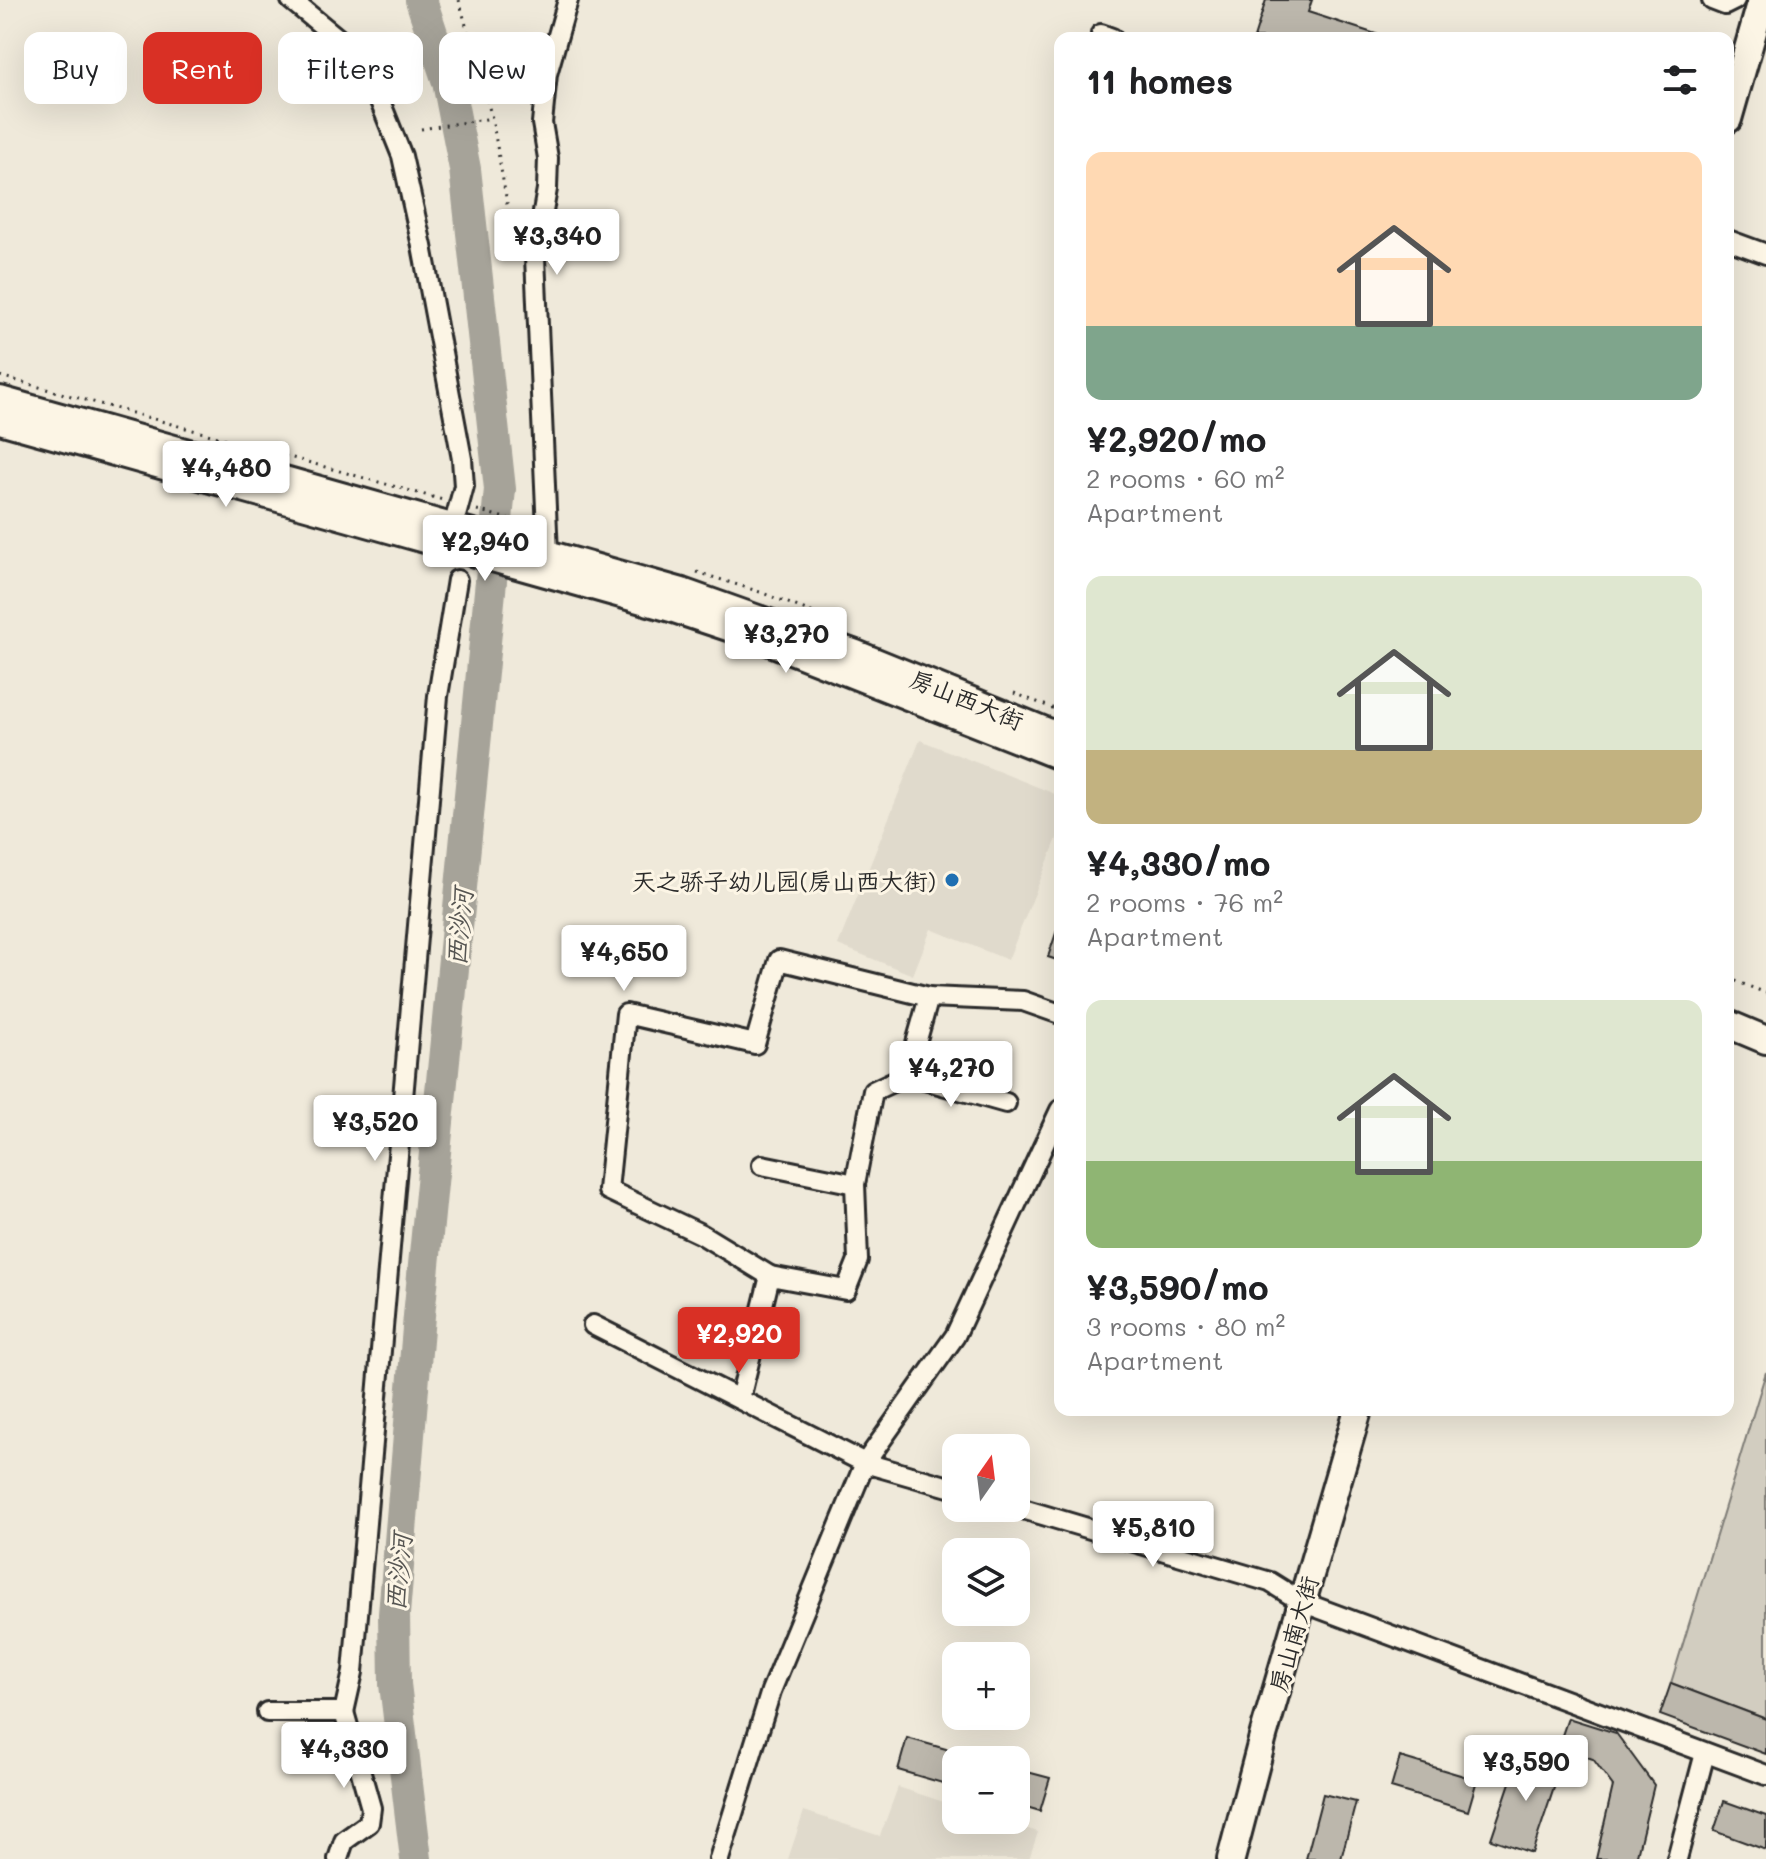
<!DOCTYPE html>
<meta charset="utf-8">
<style>
body{margin:0;font-family:Mali,"LXGW WenKai TC",sans-serif;background:#f2f2f2;color:#202124;height:100vh;display:flex;flex-direction:column;font-size:30px;white-space:nowrap}
*{box-sizing:border-box;margin:0}
p{font-size:26px;color:#757577}
.icon{flex:none;width:44px;height:44px;fill:none;stroke:currentColor;stroke-width:2;stroke-linecap:round;stroke-linejoin:round}
.map{position:relative;flex:1;overflow:hidden}
.panel{position:absolute;left:1054px;top:32px;width:680px;height:1384px;display:flex;flex-direction:column;background:#fff;border-radius:16px;box-shadow:0 8px 32px #0002}
.panel>*{flex:none}
.guide{position:absolute;left:24px;top:32px;width:760px;height:72px;display:flex;gap:16px}
.needle{width:52px;rotate:14deg}
.tools{position:absolute;left:942px;top:1434px;display:grid;gap:16px}
.tools a{display:grid;place-items:center;width:88px;height:88px;border-radius:16px;background:#fff;box-shadow:0 8px 32px #0002;font-size:40px}
.price{position:absolute;translate:-50% -68px;padding:0 18px;border-radius:8px;background:#fff;color:#222;font-size:26px;line-height:52px;filter:drop-shadow(0 2px 4px #0008)}
.price::after{content:'';position:absolute;left:50%;top:48px;width:24px;height:18px;margin-left:-12px;background:inherit;clip-path:polygon(0 0,100% 0,50% 100%)}
.price.current{background:#d93025;color:#fff}
ul{padding:0;list-style:none}
li{display:grid;align-content:center;gap:16px;height:424px;padding:0 32px}
li span{display:grid;place-items:center;height:248px;border-radius:16px;color:#555}
li>.icon{margin-inline-start:auto}
span .icon{width:144px;height:144px;fill:#fffc;stroke-width:1}
li b{font-size:34px}
h2{display:flex;justify-content:space-between;align-items:center;height:96px;padding:0 32px;font-size:34px}
.pill{padding:0 28px;border-radius:16px;background:#fff;box-shadow:0 8px 32px #0002;font-size:28px;line-height:72px}
.pill.current{background:#d93025;color:#fff}
.map>svg:first-child{display:block}
</style>
<div class="map">
<svg width="1766" height="1859" viewBox="0 0 1766 1859">
<rect width="100%" height="100%" fill="#efe9da"/>
<filter id="ink" filterUnits="userSpaceOnUse"><feTurbulence type="fractalNoise" baseFrequency=".0125" numOctaves="2"/><feDisplacementMap in="SourceGraphic" scale="16" xChannelSelector="R" yChannelSelector="G"/><feConvolveMatrix kernelMatrix="1 2 1 2 8 2 1 2 1" color-interpolation-filters="sRGB"/></filter>
<g filter="url(#ink)">
<!-- built -->
<g fill="#e0dacc">
<path d="M 920,740 L 1060,796 L 1060,831 L 1008,960 L 931,929 L 913,975 L 838,945 Z"/>
<path d="M 898,1787 L 956,1806 L 956,1820 L 1000,1820 L 1038,1832 L 1029,1859 L 788,1859 L 804,1811 L 880,1836 Z"/>
</g>
<!-- green -->
<path fill="#d2cdc0" stroke="#7e7c76" stroke-width="2" d="M 1766,1372 L 1766,1719 L 1671,1683 Z"/>
<g fill="none" stroke-linecap="round" stroke-linejoin="round">
<!-- river -->
<path stroke="#a6a399" stroke-width="32" d="M 416,1859 L 395,1684 L 394,1614 L 419,1316 L 500,489 L 465,169 L 448,82 L 421,0"/>
</g>
<!-- building -->
<g fill="#bcb7ac" stroke="#2b2b2b" stroke-width="2">
<path d="M 1266,0 L 1312,0 L 1308,12 L 1388,38 L 1254,38 Z"/>
<path d="M 1060,921 L 1060,961 L 1048,957 Z"/>
<path d="M 1671,1683 L 1766,1719 L 1766,1754 L 1660,1715 Z"/>
<path d="M 1568,1718 L 1616,1733 L 1654,1785 L 1636,1859 L 1596,1859 L 1613,1786 L 1593,1759 L 1558,1747 Z"/>
<path d="M 907,1738 L 985,1760 L 956,1760 L 956,1787 L 898,1770 Z"/>
<path d="M 1520,1753 L 1561,1767 L 1532,1853 L 1491,1839 Z"/>
<path d="M 1400,1757 L 1477,1780 L 1468,1811 L 1391,1788 Z"/>
<path d="M 1016,1769 L 1050,1778 L 1040,1811 L 1016,1804 Z"/>
<path d="M 1323,1794 L 1356,1802 L 1341,1859 L 1306,1859 Z"/>
<path d="M 1724,1801 L 1766,1816 L 1766,1850 L 1714,1831 Z"/>
</g>
<g fill="none" stroke-linecap="round" stroke-linejoin="round">
<!-- street casing -->
<g stroke="#2b2b2b" stroke-width="24">
<g id="street">
<path d="M 291,0 L 363,59 L 402,156 L 422,246 L 462,459 L 464,486 L 453,527"/>
<path d="M 1712,0 L 1725,5 L 1735,0"/>
<path d="M 1101,34 L 1112,38"/>
<path d="M 1728,240 L 1766,254"/>
<path d="M 548,554 L 535,257 L 547,189 L 548,158 L 542,123 L 547,74 L 568,0"/>
<path d="M 907,1075 L 1006,1103"/>
<path d="M 762,1165 L 855,1184"/>
<path d="M 770,1276 L 846,1290 L 858,1260 L 855,1184 L 873,1091 L 907,1075 L 929,997"/>
<path d="M 593,1325 L 865,1463 L 956,1489"/>
<path d="M 740,1399 L 770,1276 L 701,1234 L 608,1190 L 626,1014 L 755,1044 L 779,960 L 929,997 L 1023,1001 L 1060,1014"/>
<path d="M 1016,1507 L 1270,1582 L 1302,1602 L 1766,1775"/>
<path d="M 267,1712 L 344,1712 L 353,1672 L 438,696 L 457,580"/>
<path d="M 338,1859 L 344,1841 L 369,1823 L 371,1808 L 344,1712"/>
<path d="M 719,1859 L 771,1691 L 865,1463 L 955,1336 L 1060,1110"/>
<path d="M 1677,1859 L 1705,1753"/>
</g>
</g>
<!-- secondary casing -->
<g stroke="#2b2b2b" stroke-width="32">
<g id="secondary">
<path d="M 1728,119 L 1762,0"/>
<path d="M 0,400 L 682,592 L 856,654 L 1060,737"/>
<path d="M 0,420 L 671,608 L 758,637 L 1060,756"/>
<path d="M 1728,1024 L 1766,1040"/>
<path d="M 1231,1859 L 1264,1733 L 1358,1410"/>
</g>
</g>
<!-- path -->
<g stroke="#2b2b2b" stroke-width="3" stroke-dasharray="2 6" stroke-linecap="butt">
<path d="M 459,0 L 492,118 L 516,254"/>
<path d="M 421,129 L 492,118"/>
<path d="M 0,376 L 443,500"/>
<path d="M 477,510 L 508,519"/>
<path d="M 697,572 L 760,592 L 829,619"/>
<path d="M 1014,693 L 1060,711"/>
<path d="M 1728,978 L 1766,993"/>
</g>
<!-- street -->
<use href="#street" stroke="#fcf5e5" stroke-width="18"/>
<!-- secondary -->
<use href="#secondary" stroke="#fcf5e5" stroke-width="26"/>
</g>
</g>
<!-- markers -->
<circle fill="#1f6fb2" stroke="#fcf5e5" stroke-width="3" cx="952" cy="880" r="8"/>
<g text-anchor="middle" dominant-baseline="central" stroke-width="6" stroke-linejoin="round" paint-order="stroke">
<!-- street labels -->
<g font-size="24" fill="#2b2b2b" stroke="#fcf5e5">
<text transform="translate(967 699) rotate(22)">房山西大街</text>
<text transform="translate(1293 1634) rotate(-74)">房山南大街</text>
</g>
<!-- poi labels -->
<g font-size="24" fill="#2b2b2b" stroke="#fcf5e5" text-anchor="end">
<text x="936" y="880">天之骄子幼儿园(房山西大街)</text>
</g>
<!-- water labels -->
<g font-size="26" font-style="italic" fill="#565552" stroke="#fcf5e5">
<text transform="translate(459 927) rotate(-85)">西沙河</text>
<text transform="translate(398 1572) rotate(-85)">西沙河</text>
</g>
</g>
</svg>
<div class="tools">
<a><svg class="needle" viewBox="-14 -14 28 28"><path d="M0-13l5 13h-10z" fill="#e53935"/><path d="M0 13l5-13h-10z" fill="#757577"/></svg></a>
<a><svg class="icon" aria-label="layers" viewBox="0 0 24 24"><path d="M12 4l9 5-9 5-9-5zM3 14l9 5 9-5"/></svg></a>
<a>+</a>
<a>−</a>
</div>
<b class="price" style="left:557px;top:277px">¥3,340</b>
<b class="price" style="left:226px;top:509px">¥4,480</b>
<b class="price" style="left:485px;top:583px">¥2,940</b>
<b class="price" style="left:786px;top:675px">¥3,270</b>
<b class="price" style="left:624px;top:993px">¥4,650</b>
<b class="price" style="left:951px;top:1109px">¥4,270</b>
<b class="price" style="left:375px;top:1163px">¥3,520</b>
<b class="price current" style="left:739px;top:1375px">¥2,920</b>
<b class="price" style="left:1153px;top:1569px">¥5,810</b>
<b class="price" style="left:344px;top:1790px">¥4,330</b>
<b class="price" style="left:1526px;top:1803px">¥3,590</b>
<div class="guide">
<a class="pill">Buy</a>
<a class="pill current">Rent</a>
<a class="pill">Filters</a>
<a class="pill">New</a>
</div>
<section class="panel">
<h2>11 homes<svg class="icon" aria-label="filters" viewBox="0 0 24 24"><path d="M4 7h16M4 17h16"/><circle cx="9" cy="7" r="2"/><circle cx="15" cy="17" r="2"/></svg></h2>
<ul>
<li><span style="background:linear-gradient(#ffd9b3 70%,#7fa58c 0)"><svg class="icon" aria-label="home" viewBox="0 0 24 24"><path d="M3 11l9-7 9 7M6 9v11h12V9"/></svg></span><div><b>¥2,920/mo</b><p>2 rooms · 60 m²</p><p>Apartment</p></div></li>
<li><span style="background:linear-gradient(#dfe7d0 70%,#c2b280 0)"><svg class="icon" aria-label="home" viewBox="0 0 24 24"><path d="M3 11l9-7 9 7M6 9v11h12V9"/></svg></span><div><b>¥4,330/mo</b><p>2 rooms · 76 m²</p><p>Apartment</p></div></li>
<li><span style="background:linear-gradient(#dfe7d0 65%,#8fb573 0)"><svg class="icon" aria-label="home" viewBox="0 0 24 24"><path d="M3 11l9-7 9 7M6 9v11h12V9"/></svg></span><div><b>¥3,590/mo</b><p>3 rooms · 80 m²</p><p>Apartment</p></div></li>
</ul>
</section>
</div>
